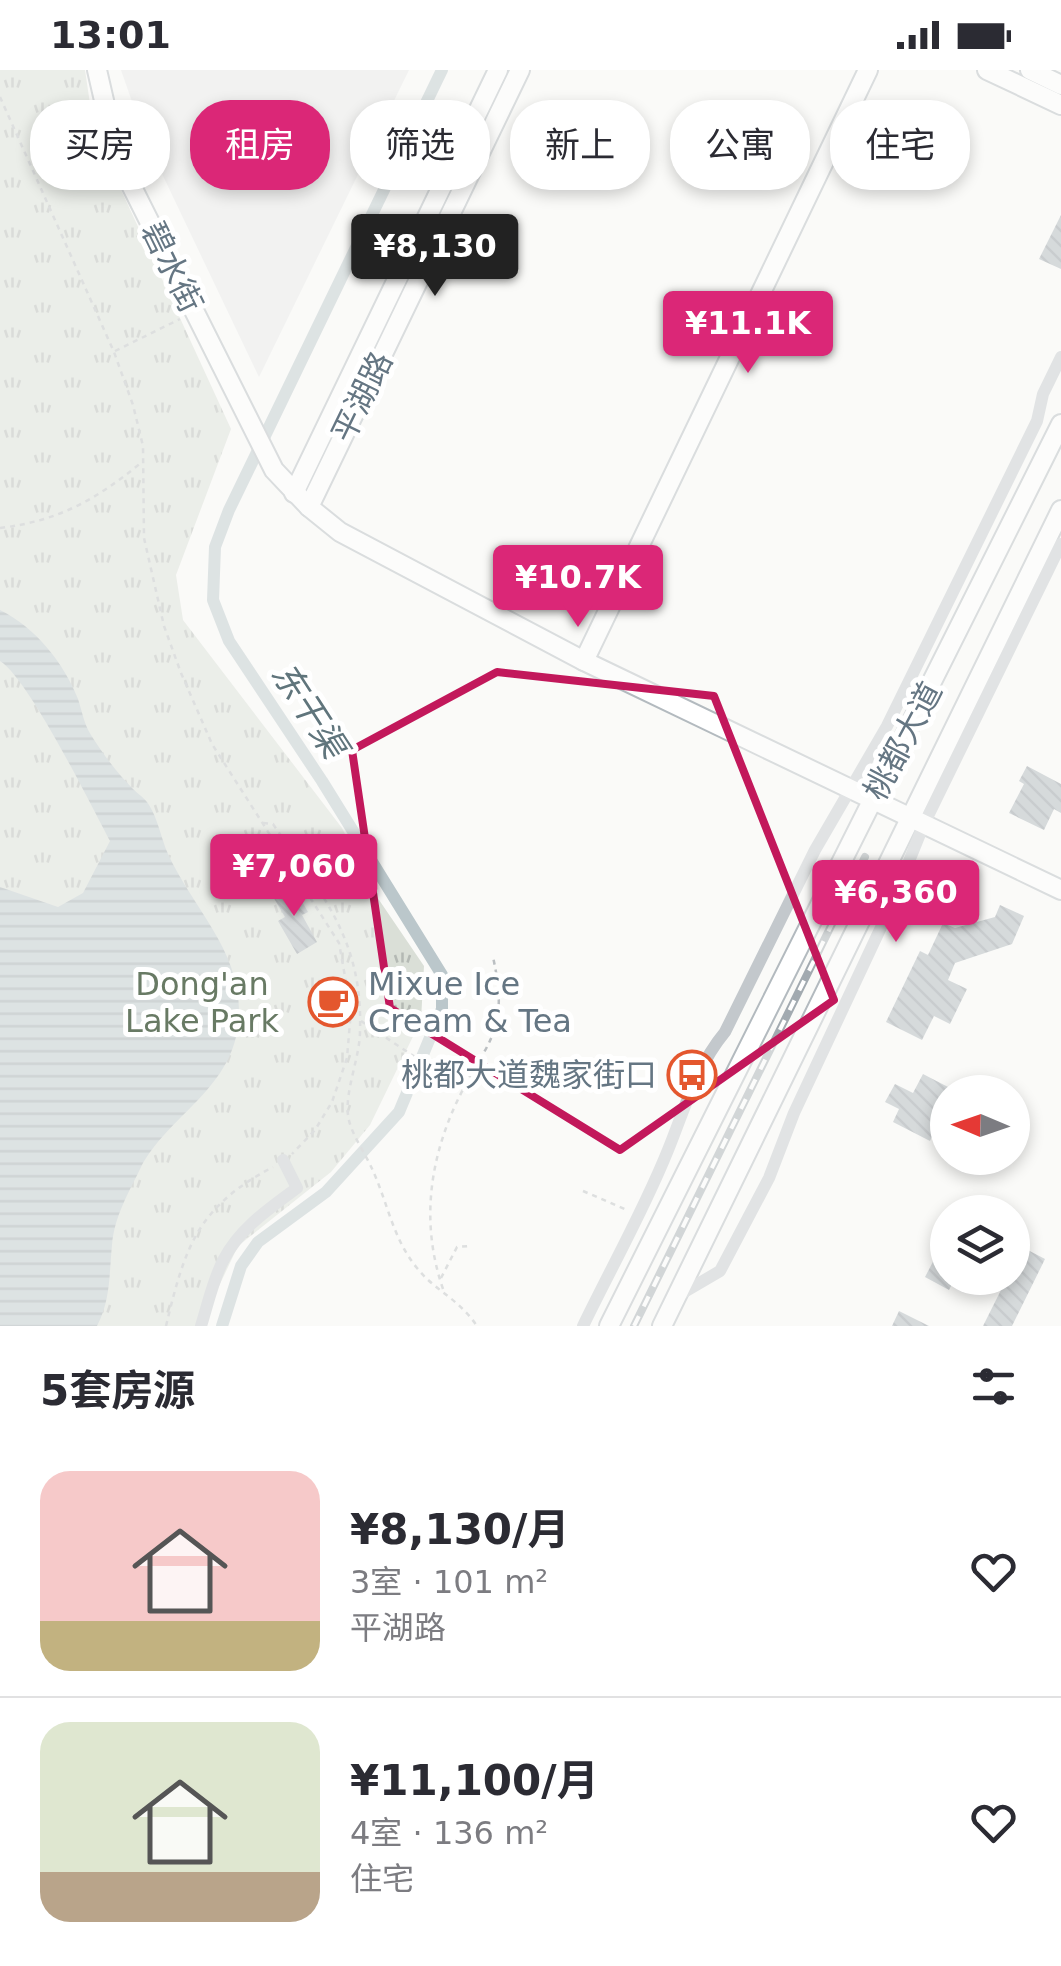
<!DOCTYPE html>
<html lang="zh">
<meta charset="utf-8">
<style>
body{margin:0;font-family:"DejaVu Sans","Noto Sans SC",sans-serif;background:#f2f2f3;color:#2b2b33;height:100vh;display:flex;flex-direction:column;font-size:38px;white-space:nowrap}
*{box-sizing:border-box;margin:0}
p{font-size:32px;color:#7c7c81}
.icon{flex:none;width:55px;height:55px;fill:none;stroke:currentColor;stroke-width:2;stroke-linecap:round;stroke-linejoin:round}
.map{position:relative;height:1256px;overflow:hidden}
.panel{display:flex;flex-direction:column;background:#fff;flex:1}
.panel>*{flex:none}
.top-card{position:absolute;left:30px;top:30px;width:1002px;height:90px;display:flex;gap:20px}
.needle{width:65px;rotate:272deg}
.fabs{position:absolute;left:930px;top:1005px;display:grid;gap:20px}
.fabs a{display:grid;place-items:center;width:100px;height:100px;border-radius:50%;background:#fff;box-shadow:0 5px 15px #0003;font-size:50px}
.price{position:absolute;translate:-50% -85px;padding:0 22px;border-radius:10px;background:#db2777;color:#fff;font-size:32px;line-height:65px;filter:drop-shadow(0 2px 5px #0008)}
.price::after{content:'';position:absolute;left:50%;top:60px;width:30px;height:22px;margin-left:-15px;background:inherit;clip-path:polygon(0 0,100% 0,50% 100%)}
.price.current{background:#222;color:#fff}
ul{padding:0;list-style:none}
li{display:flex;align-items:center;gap:30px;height:250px;padding:0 40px}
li+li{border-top:2px solid #e1e1e2}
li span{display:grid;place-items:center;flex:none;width:280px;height:200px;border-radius:30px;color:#555}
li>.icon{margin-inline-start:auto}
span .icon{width:120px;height:120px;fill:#fffc;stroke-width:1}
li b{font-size:42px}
h2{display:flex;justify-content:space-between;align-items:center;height:120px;padding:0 40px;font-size:42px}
.pill{padding:0 35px;border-radius:40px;background:#fff;box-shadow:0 5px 15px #0003;font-size:35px;line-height:90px}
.pill.current{background:#db2777;color:#fff}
.status{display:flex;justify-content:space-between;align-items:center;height:70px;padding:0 50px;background:#fff;direction:ltr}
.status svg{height:28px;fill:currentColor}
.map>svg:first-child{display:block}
</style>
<div class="status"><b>13:01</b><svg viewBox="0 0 49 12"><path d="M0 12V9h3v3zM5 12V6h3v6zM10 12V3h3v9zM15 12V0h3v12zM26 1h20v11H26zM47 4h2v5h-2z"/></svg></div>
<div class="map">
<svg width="1061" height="1256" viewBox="0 0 1061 1256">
<defs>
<pattern id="grass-tufts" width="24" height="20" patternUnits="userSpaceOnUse" patternTransform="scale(2.5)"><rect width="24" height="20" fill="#dadfd7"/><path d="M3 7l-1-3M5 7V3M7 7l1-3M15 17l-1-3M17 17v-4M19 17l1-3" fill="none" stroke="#b4b9b4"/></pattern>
<pattern id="water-rules" width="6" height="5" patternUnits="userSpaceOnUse" patternTransform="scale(2.5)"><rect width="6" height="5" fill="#bbc7cb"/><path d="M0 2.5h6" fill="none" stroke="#9ca6aa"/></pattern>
<pattern id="building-back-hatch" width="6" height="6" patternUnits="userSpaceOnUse" patternTransform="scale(2.5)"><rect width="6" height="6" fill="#aab3b9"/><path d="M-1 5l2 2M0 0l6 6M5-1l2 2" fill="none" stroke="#8e969c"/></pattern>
</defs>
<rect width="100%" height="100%" fill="#fafaf8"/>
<!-- built -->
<path fill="#e8e9e9" d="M 121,0 L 409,0 L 259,307 L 144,66 Z"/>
<!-- grass -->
<path fill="url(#grass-tufts)" d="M 0,0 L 85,0 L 94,61 L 231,359 L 176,505 L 183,550 L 342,758 L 375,824 L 424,896 L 421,950 L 370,1055 L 331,1102 L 238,1176 L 200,1256 L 0,1256 Z"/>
<!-- water -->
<path fill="url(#water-rules)" d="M 0,540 C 36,558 63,592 78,629 C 82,641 84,654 91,665 C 102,683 118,704 133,719 C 138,724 145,728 149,735 C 158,749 161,768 168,784 C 194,841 247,886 238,956 C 230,1020 168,1046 141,1097 C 129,1122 114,1147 112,1175 C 109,1204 111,1229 97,1256 L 0,1256 L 0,817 L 58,837 L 83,823 L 110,771 C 91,735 28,608 0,591 Z"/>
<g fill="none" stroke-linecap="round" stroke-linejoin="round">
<!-- canal -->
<path stroke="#bbc7cb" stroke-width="12" d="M 222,1256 L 241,1196 L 258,1172 L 326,1122 L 399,1042 L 442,939 L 442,905 L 322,711 L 229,571 L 213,530 L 215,477 L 229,440 L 442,0"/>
</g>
<!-- building -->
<g fill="url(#building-back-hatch)">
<path d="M 1061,145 L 1061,199 L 1039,189 Z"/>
<path d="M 1027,696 L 1061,714 L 1061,743 L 1054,739 L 1044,760 L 1009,743 L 1024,714 L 1019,711 Z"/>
<path d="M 292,814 L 308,842 L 302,845 L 317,872 L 297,884 L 278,851 L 285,847 L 272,825 Z"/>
<path d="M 1000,835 L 1024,846 L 1012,874 L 955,893 L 948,910 L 967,919 L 950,954 L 934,946 L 922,970 L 886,952 L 920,881 L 928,885 L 943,853 L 955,858 L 995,847 Z"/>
<path d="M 923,1004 L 948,1017 L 948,1031 L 943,1040 L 948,1042 L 948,1067 L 935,1060 L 930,1071 L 893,1052 L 899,1039 L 885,1032 L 895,1014 L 913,1023 Z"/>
<path d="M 948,1163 L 948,1208 L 955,1208 L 949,1220 L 925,1207 Z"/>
<path d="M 1022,1177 L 1045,1189 L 1012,1256 L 983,1256 L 1007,1208 L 1012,1208 L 1012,1196 Z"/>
<path d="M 899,1241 L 929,1256 L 892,1256 Z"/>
</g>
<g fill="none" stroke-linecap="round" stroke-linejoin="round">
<!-- secondary casing -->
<g stroke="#b3babf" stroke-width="22">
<g id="secondary">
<path d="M 97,0 L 117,87 L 274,400 L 309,437 L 340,462 L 584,591 L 1061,820"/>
<path d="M 987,0 L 1061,35"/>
<path d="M 1030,0 L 1061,15"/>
<path d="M 294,423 L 498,0"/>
<path d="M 309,437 L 520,0"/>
<path d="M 584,591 L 868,0"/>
<path d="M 609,1256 L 1061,354"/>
<path d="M 662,1256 L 1061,440"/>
</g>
</g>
<!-- path -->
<g stroke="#bbbfc2" stroke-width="2.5" stroke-dasharray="5 5" stroke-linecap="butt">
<path d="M 0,27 L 114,282 L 133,335 L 143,376 L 144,468 L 164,556 L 181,603 L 212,674 L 339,873 L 351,940 L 347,988 L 332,1032 L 315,1060 L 292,1084"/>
<path d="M 115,281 L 180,249"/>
<path d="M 0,458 C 59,451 97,429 142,392"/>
<path d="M 263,753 L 273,754 C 322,825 363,869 360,961 C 360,987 345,1020 348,1045 C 350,1063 366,1084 373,1101 C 388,1134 393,1169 417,1198 C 435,1221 458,1228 477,1256"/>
<path d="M 361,951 L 463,1019"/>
<path d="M 583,1121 L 627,1140"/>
<path d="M 441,1208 L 457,1177 L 469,1176"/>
<path d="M 443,1219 C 422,1158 428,1097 454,1038 C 484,971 511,967 493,887"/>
<path d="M 166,1256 C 185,1177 197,1137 273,1097"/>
</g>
<!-- street -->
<g stroke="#c3c8cc" stroke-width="12">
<path d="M 679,1225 L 720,1201 L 769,1108 L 794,1043 L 891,836 L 924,754 L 1061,474"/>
<path d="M 201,1256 C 208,1234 213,1209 224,1189 C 240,1158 270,1138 297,1118 L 283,1090"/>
<path d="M 583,1256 C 611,1198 644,1140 668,1080 C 685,1038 696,997 725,962 L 815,780 L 887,656 L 1037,351 L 1043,324 L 1061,287"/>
</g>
<!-- secondary -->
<use href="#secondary" stroke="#fff" stroke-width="18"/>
<!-- rail casing -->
<g stroke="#a2aab0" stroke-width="8">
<path id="rail" d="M 634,1256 L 865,787"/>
</g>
<!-- rail -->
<use href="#rail" stroke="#fff" stroke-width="4" stroke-dasharray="11" stroke-linecap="butt"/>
</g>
<!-- marked area -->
<path d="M0 0H1061V1256H0ZM 497,602 L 714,626 L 834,930 L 620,1080 L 390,938 L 352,680 Z" fill="#fafaf8" fill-opacity=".55" fill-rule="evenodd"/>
<path fill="none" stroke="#c2185b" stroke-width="8" stroke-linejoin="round" d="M 497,602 L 714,626 L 834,930 L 620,1080 L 390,938 L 352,680 Z"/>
<!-- icons -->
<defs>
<g id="cafe-ring" transform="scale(2.5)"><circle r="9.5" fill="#fff" stroke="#e4572e" stroke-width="1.5"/><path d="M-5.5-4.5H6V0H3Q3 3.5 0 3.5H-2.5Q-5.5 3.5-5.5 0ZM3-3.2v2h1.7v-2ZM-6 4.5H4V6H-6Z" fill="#e4572e"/></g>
<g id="bus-ring" transform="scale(2.5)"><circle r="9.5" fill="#fff" stroke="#e4572e" stroke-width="1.5"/><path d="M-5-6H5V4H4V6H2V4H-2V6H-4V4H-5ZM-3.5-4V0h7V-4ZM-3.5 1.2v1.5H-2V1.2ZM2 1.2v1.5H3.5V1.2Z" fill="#e4572e"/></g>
</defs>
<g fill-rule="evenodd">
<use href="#cafe-ring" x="333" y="932"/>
<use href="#bus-ring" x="692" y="1005"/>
</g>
<g text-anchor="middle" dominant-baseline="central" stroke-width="10" stroke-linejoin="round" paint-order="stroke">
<!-- street labels -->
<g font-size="32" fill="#657683" stroke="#fff">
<text transform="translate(172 197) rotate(64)">碧水街</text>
<text transform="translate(362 327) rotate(-64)">平湖路</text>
<text transform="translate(903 671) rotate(-62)">桃都大道</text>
</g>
<!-- park labels -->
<g font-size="32" fill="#687a64" stroke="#fff">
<text x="202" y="914">Dong'an<tspan x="202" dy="37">Lake Park</tspan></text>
</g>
<!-- poi labels -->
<g font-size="32" fill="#657683" stroke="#fff" text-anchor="start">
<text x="368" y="914">Mixue Ice<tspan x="368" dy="37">Cream &amp; Tea</tspan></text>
<text x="657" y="1005" text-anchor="end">桃都大道魏家街口</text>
</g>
<!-- water labels -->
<g font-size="35" font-style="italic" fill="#60757c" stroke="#fff">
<text transform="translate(309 640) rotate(57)">东干渠</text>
</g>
</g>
</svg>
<div class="fabs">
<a><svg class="needle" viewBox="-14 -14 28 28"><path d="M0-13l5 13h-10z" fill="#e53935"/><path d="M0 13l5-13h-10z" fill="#7c7c81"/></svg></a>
<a><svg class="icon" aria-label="layers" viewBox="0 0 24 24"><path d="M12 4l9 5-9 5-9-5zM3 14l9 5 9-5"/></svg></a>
</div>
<b class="price current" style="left:435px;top:229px">¥8,130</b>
<b class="price" style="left:748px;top:306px">¥11.1K</b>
<b class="price" style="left:578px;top:560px">¥10.7K</b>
<b class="price" style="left:294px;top:849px">¥7,060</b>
<b class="price" style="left:896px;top:875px">¥6,360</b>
<div class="top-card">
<a class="pill">买房</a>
<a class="pill current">租房</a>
<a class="pill">筛选</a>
<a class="pill">新上</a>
<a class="pill">公寓</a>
<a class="pill">住宅</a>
</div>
</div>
<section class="panel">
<h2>5套房源<svg class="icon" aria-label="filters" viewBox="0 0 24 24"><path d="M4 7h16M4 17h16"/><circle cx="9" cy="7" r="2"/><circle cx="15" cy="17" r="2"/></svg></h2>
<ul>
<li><span style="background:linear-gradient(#f6c9c9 75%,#c2b280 0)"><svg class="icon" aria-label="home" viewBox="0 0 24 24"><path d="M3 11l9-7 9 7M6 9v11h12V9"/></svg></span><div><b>¥8,130/月</b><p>3室 · 101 m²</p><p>平湖路</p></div><svg class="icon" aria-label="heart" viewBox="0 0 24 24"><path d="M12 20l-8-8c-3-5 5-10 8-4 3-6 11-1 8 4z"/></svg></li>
<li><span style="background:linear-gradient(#dfe7d0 75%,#b9a48a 0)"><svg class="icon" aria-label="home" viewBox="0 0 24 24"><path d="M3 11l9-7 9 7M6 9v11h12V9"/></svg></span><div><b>¥11,100/月</b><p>4室 · 136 m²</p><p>住宅</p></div><svg class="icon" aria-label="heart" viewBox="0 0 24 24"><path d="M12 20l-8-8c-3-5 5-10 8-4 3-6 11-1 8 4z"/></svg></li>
</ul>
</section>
